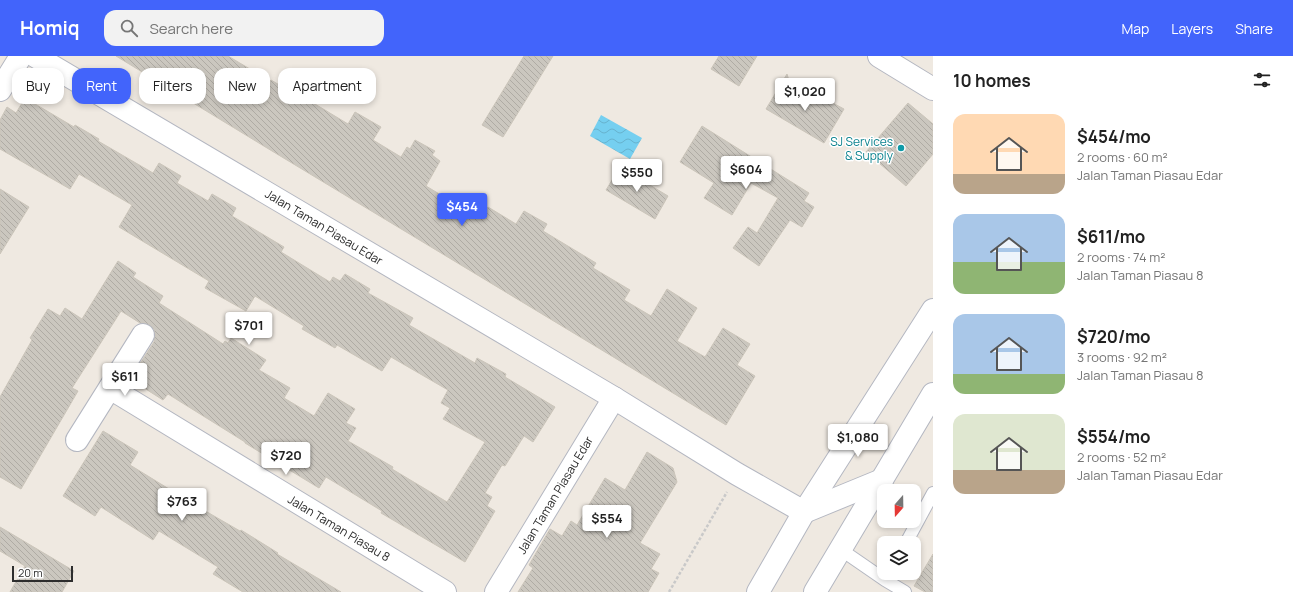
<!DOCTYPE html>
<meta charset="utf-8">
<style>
body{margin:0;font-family:Manrope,sans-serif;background:#f2f2f2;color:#222;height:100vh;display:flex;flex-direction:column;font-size:15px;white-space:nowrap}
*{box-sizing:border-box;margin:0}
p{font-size:13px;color:#767676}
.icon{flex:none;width:22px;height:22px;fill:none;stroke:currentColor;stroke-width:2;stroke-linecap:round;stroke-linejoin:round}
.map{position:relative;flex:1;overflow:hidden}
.sheet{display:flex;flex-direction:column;background:#fff;width:360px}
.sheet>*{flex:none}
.top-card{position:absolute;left:12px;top:12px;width:380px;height:36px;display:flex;gap:8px}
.needle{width:26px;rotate:200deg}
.controls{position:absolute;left:877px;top:428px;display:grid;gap:8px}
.controls a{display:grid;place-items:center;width:44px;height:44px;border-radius:8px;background:#fff;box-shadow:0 2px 6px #0003;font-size:20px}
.scale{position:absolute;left:12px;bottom:10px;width:61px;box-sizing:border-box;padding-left:4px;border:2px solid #2e2e2e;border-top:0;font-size:11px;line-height:14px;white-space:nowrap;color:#2e2e2e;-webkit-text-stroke:3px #fff;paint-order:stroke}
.price{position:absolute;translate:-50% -34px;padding:0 9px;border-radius:4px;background:#fff;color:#222;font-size:13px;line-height:26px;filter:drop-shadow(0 1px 2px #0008)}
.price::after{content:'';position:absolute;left:50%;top:24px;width:12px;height:9px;margin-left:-6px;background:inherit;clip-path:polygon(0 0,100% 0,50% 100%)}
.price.current{background:#4264fb;color:#fff}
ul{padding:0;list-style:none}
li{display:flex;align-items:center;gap:12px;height:100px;padding:0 20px}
li span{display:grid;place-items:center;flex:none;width:112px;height:80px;border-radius:12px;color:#555}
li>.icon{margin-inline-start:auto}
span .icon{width:48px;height:48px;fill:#fffc;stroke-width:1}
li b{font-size:17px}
h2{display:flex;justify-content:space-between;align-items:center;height:48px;padding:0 20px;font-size:17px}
.chip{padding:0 14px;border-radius:12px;background:#fff;box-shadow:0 2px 6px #0003;font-size:14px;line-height:36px}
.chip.current{background:#4264fb;color:#fff}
header{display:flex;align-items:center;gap:24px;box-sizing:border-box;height:56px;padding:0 20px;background:#4264fb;color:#fff}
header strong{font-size:19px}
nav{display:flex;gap:22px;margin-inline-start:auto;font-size:14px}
.search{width:280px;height:36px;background:#f2f2f2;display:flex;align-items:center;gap:10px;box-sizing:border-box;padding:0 14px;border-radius:12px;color:#767676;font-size:15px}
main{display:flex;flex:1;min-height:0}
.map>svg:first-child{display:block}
</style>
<header>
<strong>Homiq</strong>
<div class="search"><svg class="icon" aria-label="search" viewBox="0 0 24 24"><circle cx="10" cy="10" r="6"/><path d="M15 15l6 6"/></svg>Search here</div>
<nav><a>Map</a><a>Layers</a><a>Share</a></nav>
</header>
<main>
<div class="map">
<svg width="933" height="536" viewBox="0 0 933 536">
<defs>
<pattern id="water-waves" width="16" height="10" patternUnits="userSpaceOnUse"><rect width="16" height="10" fill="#75cff0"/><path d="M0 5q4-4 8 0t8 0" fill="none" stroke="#66b2ce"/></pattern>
<pattern id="building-back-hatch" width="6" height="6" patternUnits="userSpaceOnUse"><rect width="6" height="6" fill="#cbc7bf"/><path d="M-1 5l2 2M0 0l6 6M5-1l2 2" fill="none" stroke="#afaba4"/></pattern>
</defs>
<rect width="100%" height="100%" fill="#efe9e1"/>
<!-- water -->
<path fill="url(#water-waves)" d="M 601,59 L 642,82 L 630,103 L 590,80 Z"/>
<!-- building -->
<g fill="url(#building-back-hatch)" stroke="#cbc5ba">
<path d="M 116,0 L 228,0 L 270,25 L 271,24 L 291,36 L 301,18 L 319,29 L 310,45 L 348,68 L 355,56 L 381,71 L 373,84 L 401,101 L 407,91 L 410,93 L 415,84 L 435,95 L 432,99 L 440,105 L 426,130 L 481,163 L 488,151 L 516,168 L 524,155 L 547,168 L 543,175 L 596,207 L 593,212 L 630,234 L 624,244 L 651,260 L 667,233 L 697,252 L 677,285 L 705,301 L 723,272 L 750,288 L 737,309 L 755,320 L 726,369 L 272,95 Z"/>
<path d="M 524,0 L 553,0 L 503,81 L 482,69 Z"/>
<path d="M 719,0 L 757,0 L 739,30 L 711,13 Z"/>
<path d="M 787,18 L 793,38 L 813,49 L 818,39 L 844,53 L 824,87 L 766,53 Z"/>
<path d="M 25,42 L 74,71 L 75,69 L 99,83 L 98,85 L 153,117 L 159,107 L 181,120 L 177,127 L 208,145 L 212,138 L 236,152 L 232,160 L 284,191 L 281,196 L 330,226 L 333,221 L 340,225 L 345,218 L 370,233 L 368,237 L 413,262 L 409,269 L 475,307 L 477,302 L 506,318 L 505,321 L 555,351 L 533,386 L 524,380 L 505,410 L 502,409 L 485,437 L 492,441 L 487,450 L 495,455 L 465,506 L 381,457 L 382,455 L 326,421 L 319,432 L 245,387 L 245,386 L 168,338 L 163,344 L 130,323 L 154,286 L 155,279 L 154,273 L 150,269 L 144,267 L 140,267 L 121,255 L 72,332 L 78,335 L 21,433 L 0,421 L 0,341 L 32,284 L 30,282 L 48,253 L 60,260 L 65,252 L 82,263 L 118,205 L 136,217 L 133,221 L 163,240 L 159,247 L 223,288 L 225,285 L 228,287 L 231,282 L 266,304 L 259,314 L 290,332 L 284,342 L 314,360 L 328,337 L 355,353 L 346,367 L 356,372 L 348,385 L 393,411 L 392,413 L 447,446 L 485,386 L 443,363 L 450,352 L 441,347 L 448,334 L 391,301 L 382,315 L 337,289 L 335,292 L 302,273 L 304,270 L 255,240 L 246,255 L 205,232 L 209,225 L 119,171 L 132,149 L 79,118 L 70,133 L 0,93 L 0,64 L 7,51 L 16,57 Z"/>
<path d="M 908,47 L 933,68 L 933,98 L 906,130 L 866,96 Z"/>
<path d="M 702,70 L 809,137 L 804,145 L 814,151 L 802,171 L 790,164 L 759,210 L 733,192 L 748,171 L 757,177 L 778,142 L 751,127 L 732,159 L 704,142 L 714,127 L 680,106 Z"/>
<path d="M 620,111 L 668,140 L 655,163 L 606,134 Z"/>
<path d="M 0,133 L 29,151 L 0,198 Z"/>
<path d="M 103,375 L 138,396 L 130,409 L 195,449 L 240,475 L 241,474 L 278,497 L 277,498 L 341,536 L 243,536 L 213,518 L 218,511 L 159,475 L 153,484 L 101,451 L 95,460 L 63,440 Z"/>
<path d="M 647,396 L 673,412 L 677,426 L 640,487 L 660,498 L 651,513 L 659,517 L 648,536 L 518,536 L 533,512 L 529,509 L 550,473 L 562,480 L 571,465 L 577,469 L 605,422 L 625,434 Z"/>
<path d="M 0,471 L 74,515 L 62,536 L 10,536 L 25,510 L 0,495 Z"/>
<path d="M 933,498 L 933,536 L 925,536 L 914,530 Z"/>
</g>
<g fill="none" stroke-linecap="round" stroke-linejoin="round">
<!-- lane casing -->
<g stroke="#b4b7c1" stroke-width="14">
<g id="lane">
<path d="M 906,487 L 933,437"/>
<path d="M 840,493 L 885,524 L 905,536"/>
</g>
</g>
<!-- street casing -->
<g stroke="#b4b7c1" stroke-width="24">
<g id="street">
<path d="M 35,0 L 614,342 L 737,418 L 804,456 L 882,424"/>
<path d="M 879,0 L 933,33"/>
<path d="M 0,34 L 21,0"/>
<path d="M 110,332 L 445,536"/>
<path d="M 77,384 L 143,279"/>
<path d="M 496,536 L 614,342"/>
</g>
</g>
<!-- secondary casing -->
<g stroke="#b4b7c1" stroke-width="24">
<g id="secondary">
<path d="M 758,536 L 804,456 L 933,254"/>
<path d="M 815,536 L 933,338"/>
</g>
</g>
<!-- path -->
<path stroke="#c9c9c9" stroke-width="2.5" stroke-dasharray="3 2" stroke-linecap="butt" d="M 669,536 L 727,436"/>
<!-- lane -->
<use href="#lane" stroke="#fff" stroke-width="12"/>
<!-- street -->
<use href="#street" stroke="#fff" stroke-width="22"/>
<!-- secondary -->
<use href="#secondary" stroke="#fff" stroke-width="22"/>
</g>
<!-- markers -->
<circle fill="#0f9aa8" stroke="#fff" stroke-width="1.5" cx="901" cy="92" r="4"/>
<g text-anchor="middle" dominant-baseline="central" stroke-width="3" stroke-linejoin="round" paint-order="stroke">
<!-- culture labels -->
<g font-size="12" fill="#0d838f" stroke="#fff" text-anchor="end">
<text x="893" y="85">SJ Services<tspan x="893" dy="14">&amp; Supply</tspan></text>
</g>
<!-- street labels -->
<g font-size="12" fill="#2e2e2e" stroke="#fff">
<text transform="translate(324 171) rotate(31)">Jalan Taman Piasau Edar</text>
<text transform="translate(555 439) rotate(-59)">Jalan Taman Piasau Edar</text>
<text transform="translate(339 472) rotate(31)">Jalan Taman Piasau 8</text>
</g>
</g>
</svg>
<div class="controls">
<a><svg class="needle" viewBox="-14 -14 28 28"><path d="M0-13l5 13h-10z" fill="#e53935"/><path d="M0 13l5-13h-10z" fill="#767676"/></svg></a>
<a><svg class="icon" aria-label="layers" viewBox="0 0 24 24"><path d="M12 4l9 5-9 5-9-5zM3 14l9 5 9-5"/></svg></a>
</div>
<div class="scale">20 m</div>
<b class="price" style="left:805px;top:56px">$1,020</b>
<b class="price" style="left:746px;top:134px">$604</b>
<b class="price" style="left:637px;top:137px">$550</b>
<b class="price current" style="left:462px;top:171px">$454</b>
<b class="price" style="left:249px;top:290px">$701</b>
<b class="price" style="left:125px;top:341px">$611</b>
<b class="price" style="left:858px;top:402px">$1,080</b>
<b class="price" style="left:286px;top:420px">$720</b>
<b class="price" style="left:182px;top:466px">$763</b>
<b class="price" style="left:607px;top:483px">$554</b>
<div class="top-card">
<a class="chip">Buy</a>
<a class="chip current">Rent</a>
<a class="chip">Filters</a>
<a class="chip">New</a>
<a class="chip">Apartment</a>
</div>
</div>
<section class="sheet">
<h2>10 homes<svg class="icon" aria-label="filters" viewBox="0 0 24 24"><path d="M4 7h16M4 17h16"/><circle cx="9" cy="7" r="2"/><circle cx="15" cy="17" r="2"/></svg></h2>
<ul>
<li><span style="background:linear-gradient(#ffd9b3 75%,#b9a48a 0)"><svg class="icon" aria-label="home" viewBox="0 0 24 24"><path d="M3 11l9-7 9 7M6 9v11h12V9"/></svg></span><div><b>$454/mo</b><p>2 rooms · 60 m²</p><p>Jalan Taman Piasau Edar</p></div></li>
<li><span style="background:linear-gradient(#a9c7e8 60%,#8fb573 0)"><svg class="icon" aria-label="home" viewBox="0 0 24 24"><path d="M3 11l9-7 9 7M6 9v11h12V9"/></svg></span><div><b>$611/mo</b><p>2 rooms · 74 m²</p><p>Jalan Taman Piasau 8</p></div></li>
<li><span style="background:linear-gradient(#a9c7e8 75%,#8fb573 0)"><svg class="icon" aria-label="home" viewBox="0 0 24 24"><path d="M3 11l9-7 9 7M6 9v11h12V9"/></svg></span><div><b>$720/mo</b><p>3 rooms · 92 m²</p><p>Jalan Taman Piasau 8</p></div></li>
<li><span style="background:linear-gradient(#dfe7d0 70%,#b9a48a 0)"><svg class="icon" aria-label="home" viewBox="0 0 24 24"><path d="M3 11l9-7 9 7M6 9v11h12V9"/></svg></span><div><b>$554/mo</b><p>2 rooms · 52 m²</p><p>Jalan Taman Piasau Edar</p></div></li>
</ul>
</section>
</main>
